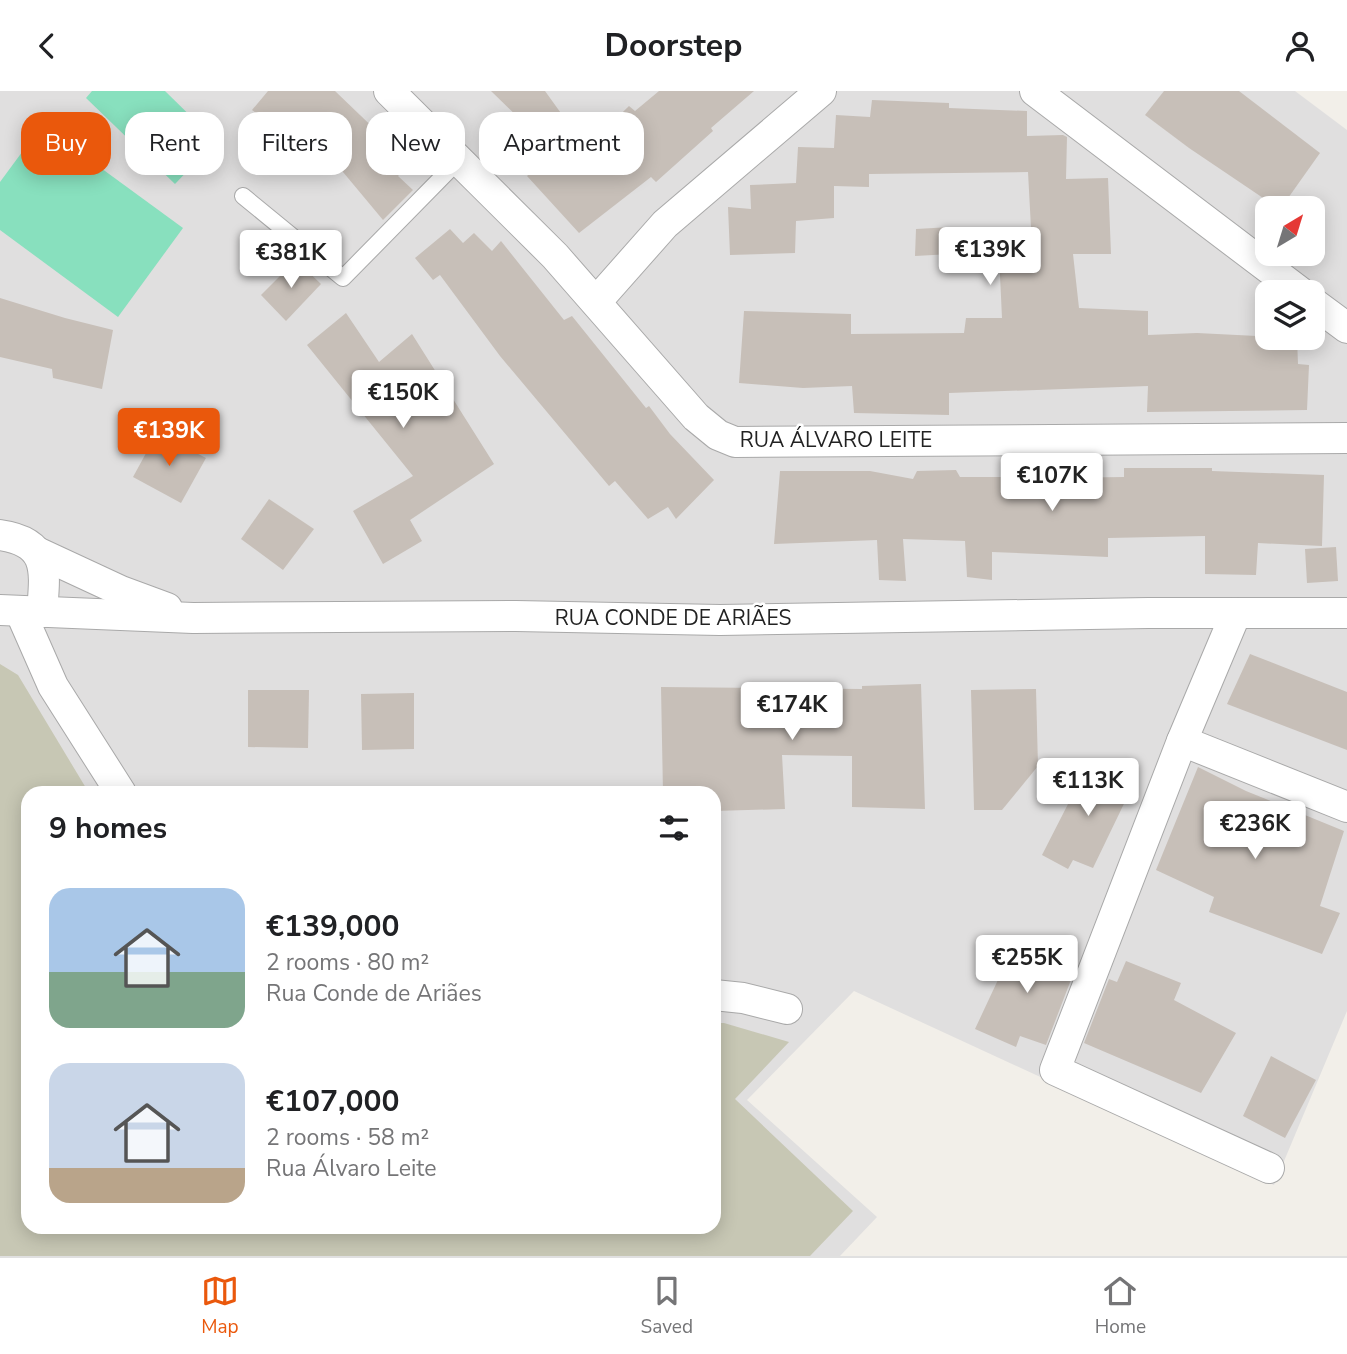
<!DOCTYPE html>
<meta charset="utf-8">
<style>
body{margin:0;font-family:"Nunito Sans",sans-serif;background:#f6f6f6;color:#202124;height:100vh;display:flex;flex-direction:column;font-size:26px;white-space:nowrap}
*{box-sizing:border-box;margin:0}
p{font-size:23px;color:#757577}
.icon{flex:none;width:38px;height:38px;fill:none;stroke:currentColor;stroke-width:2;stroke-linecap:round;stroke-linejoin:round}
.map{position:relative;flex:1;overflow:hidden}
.sheet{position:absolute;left:21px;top:695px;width:700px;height:448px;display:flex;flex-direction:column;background:#fff;border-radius:21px;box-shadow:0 4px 18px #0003}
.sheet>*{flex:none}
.banner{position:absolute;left:21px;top:21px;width:700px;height:63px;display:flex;gap:14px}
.needle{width:46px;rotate:38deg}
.tools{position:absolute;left:1255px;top:105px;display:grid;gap:14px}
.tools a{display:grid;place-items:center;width:70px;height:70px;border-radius:14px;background:#fff;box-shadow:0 4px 18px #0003;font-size:35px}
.price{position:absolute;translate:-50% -60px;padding:0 16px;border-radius:7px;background:#fff;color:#222;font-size:23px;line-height:46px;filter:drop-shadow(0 2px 4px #0008)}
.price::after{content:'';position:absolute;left:50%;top:42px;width:21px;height:16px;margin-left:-10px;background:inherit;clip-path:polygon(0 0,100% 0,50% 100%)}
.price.active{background:#ea580c;color:#fff}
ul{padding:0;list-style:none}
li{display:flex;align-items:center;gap:21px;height:175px;padding:0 28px}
li span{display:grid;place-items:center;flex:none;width:196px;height:140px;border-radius:21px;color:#555}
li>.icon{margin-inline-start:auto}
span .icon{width:84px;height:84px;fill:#fffc;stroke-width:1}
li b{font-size:30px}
h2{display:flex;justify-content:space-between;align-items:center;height:84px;padding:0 28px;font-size:30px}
.chip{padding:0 24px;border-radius:21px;background:#fff;box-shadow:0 4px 18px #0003;font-size:24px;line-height:63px}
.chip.active{background:#ea580c;color:#fff}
header{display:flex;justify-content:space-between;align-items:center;height:91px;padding:0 28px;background:#fff;font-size:32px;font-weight:700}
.tab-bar{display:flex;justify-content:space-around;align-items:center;height:98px;border-top:2px solid #e0e0e0;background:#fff;font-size:19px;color:#757577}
.tab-bar a{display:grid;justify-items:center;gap:4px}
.tab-bar .active{color:#ea580c}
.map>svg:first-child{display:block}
</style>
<header><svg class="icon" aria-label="back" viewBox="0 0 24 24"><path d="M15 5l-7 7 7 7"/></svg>Doorstep<svg class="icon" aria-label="person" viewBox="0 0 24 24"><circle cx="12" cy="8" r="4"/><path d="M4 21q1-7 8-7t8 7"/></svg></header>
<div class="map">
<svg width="1347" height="1165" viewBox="0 0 1347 1165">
<rect width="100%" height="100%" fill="#f2efe9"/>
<!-- residential -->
<path fill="#e0dfdf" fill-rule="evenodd" d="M 0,0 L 1295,0 L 1347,39 L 1347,920 L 1274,1094 L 854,900 L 747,1009 L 877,1126 L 840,1165 L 0,1165 ZM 1267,117 L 1312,117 L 1312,163 L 1267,163 ZM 1267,201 L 1312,201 L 1312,247 L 1267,247 ZM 28,702 L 714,702 L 714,1136 L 28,1136 Z"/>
<!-- construction -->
<path fill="#c7c7b4" d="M 0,573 L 18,584 L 89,702 L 28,702 L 28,1136 L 714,1136 L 714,932 L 724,932 L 789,951 L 735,1008 L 853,1120 L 810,1165 L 0,1165 Z"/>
<!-- pitch -->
<g fill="#88e0be">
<path d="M 92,0 L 165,0 L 216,50 L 175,93 L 86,7 Z"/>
<path d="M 42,34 L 183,137 L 118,226 L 0,139 L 0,91 Z"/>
</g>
<!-- building -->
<g fill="#c7bfb8">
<path d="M 268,0 L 335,0 L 410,72 L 398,85 L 413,99 L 383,129 L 333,69 L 313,83 L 286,44 L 252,19 Z"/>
<path d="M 491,0 L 545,0 L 586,57 L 629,15 L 635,20 L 659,0 L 754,0 L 711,37 L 713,40 L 656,91 L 651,86 L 579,142 L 527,85 L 554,61 Z"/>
<path d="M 1164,0 L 1239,0 L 1320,62 L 1281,117 L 1278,117 L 1189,57 L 1145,24 Z"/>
<path d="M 872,9 L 949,12 L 949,17 L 1027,20 L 1027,45 L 1063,44 L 1067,46 L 1066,88 L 1108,87 L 1111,163 L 1073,163 L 1079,217 L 1148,220 L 1148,244 L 1197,242 L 1297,247 L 1298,273 L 1309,274 L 1307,319 L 1147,321 L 1148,295 L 949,302 L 949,324 L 854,322 L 852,295 L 803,297 L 739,292 L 744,220 L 851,223 L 851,243 L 964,242 L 966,227 L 1002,227 L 998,141 L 1031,137 L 1028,81 L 869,83 L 869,96 L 834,95 L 834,127 L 796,130 L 795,162 L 730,164 L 728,116 L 751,118 L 750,94 L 796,92 L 798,56 L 834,57 L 836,24 L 870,26 Z"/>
<path d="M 951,136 L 951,163 L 915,165 L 916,138 Z"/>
<path d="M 450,138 L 463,152 L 474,142 L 492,160 L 501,150 L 564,229 L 572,225 L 646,317 L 649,315 L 670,343 L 714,389 L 676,428 L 668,416 L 648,428 L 615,390 L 609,395 L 500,265 L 440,184 L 433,189 L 415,167 Z"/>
<path d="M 296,169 L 321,193 L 286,230 L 261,204 Z"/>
<path d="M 0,207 L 65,227 L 113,239 L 102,298 L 53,287 L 52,278 L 0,266 Z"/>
<path d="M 346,222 L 379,271 L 412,243 L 494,373 L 410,429 L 422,450 L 383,473 L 353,420 L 413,385 L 307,254 Z"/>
<path d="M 157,342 L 206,367 L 181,412 L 133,386 Z"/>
<path d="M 1124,377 L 1212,377 L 1212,380 L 1324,384 L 1322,455 L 1258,452 L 1256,484 L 1205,483 L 1205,445 L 1108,447 L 1108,466 L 992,461 L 992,489 L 967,486 L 965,450 L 903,448 L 906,490 L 879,489 L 877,449 L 774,453 L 780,380 L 870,380 L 913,388 L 917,380 L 956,379 L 960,386 L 1011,386 L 1012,383 L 1052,387 L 1124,386 Z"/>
<path d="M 269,408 L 314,438 L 283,479 L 241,448 Z"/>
<path d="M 1336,456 L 1338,490 L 1307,492 L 1305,458 Z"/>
<path d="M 1250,563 L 1347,601 L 1347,659 L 1227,613 Z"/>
<path d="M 921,593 L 925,718 L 852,716 L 852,665 L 782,664 L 785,718 L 714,720 L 714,702 L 663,702 L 661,596 L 862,598 L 862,595 Z"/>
<path d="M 1036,598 L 1038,675 L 1002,719 L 974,719 L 971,599 Z"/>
<path d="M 248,599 L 309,599 L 308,657 L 248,656 Z"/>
<path d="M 414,602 L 414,658 L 362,659 L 361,603 Z"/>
<path d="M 1090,670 L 1133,694 L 1093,777 L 1073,769 L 1068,778 L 1042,764 Z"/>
<path d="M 1198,676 L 1246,700 L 1344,740 L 1320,815 L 1340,822 L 1322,863 L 1209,821 L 1214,806 L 1156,779 Z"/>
<path d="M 1018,846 L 1077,873 L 1046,954 L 1020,945 L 1016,956 L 975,938 Z"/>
<path d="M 1126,870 L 1181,892 L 1174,909 L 1236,942 L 1201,1002 L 1084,952 L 1109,888 L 1117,891 Z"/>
<path d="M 1271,965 L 1316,989 L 1285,1047 L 1243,1025 Z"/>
</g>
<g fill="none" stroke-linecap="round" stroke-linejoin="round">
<!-- lane casing -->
<g stroke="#a9a9a9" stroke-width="18">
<path id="lane" d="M 243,105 L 343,187 L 459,69"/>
</g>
<!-- street casing -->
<g stroke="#a9a9a9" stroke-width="32">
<g id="street">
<path d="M 389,0 L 555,165 L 696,326 L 718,344 L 735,351 L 1347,347"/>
<path d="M 1035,0 L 1300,201"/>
<path d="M 596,211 L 665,133 L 821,0"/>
<path d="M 1312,211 L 1347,237"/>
<path d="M 0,444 C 51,451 45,482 42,521"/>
<path d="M 37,461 L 121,500 L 167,517"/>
<path d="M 0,519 L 193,527 L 516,525 L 720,529 L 1148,522 L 1347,522"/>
<path d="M 20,520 L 53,595 L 121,702"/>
<path d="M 1236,522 L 1182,650 L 1055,979 L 1269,1077"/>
<path d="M 1182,650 L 1347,716"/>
<path d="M 714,904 L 743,907 L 787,918"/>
</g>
</g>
<!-- lane -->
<use href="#lane" stroke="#fff" stroke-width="16"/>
<!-- street -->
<use href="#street" stroke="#fff" stroke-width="30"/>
</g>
<g text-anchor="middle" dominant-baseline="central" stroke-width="5" stroke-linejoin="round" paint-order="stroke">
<!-- street labels -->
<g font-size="21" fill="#222" stroke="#fff">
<text x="836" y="349">RUA ÁLVARO LEITE</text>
<text x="673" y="527">RUA CONDE DE ARIÃES</text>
</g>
</g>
</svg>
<div class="tools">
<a><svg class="needle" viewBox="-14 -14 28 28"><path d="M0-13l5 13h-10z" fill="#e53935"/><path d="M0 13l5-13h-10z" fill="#757577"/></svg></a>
<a><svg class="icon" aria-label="layers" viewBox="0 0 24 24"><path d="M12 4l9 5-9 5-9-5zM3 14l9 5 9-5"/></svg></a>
</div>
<b class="price" style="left:990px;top:196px">€139K</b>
<b class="price" style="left:291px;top:199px">€381K</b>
<b class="price" style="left:403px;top:339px">€150K</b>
<b class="price active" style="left:169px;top:377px">€139K</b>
<b class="price" style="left:1052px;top:422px">€107K</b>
<b class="price" style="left:792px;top:651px">€174K</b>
<b class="price" style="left:1088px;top:727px">€113K</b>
<b class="price" style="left:1255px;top:770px">€236K</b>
<b class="price" style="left:1027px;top:904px">€255K</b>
<div class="banner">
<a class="chip active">Buy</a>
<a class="chip">Rent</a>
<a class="chip">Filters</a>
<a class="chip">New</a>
<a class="chip">Apartment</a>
</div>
<section class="sheet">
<h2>9 homes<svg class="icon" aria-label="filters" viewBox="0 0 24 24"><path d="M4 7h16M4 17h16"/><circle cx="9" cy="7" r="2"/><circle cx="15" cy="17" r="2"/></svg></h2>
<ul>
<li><span style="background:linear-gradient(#a9c7e8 60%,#7fa58c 0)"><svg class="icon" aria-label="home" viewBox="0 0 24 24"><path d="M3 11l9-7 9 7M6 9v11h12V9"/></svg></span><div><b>€139,000</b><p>2 rooms · 80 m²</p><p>Rua Conde de Ariães</p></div></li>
<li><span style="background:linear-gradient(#c9d6e8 75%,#b9a48a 0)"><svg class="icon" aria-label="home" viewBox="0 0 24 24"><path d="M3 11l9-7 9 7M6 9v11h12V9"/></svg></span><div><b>€107,000</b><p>2 rooms · 58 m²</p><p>Rua Álvaro Leite</p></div></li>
</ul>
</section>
</div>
<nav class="tab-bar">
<a class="active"><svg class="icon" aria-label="map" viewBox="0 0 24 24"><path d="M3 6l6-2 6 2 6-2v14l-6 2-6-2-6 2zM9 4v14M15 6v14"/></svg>Map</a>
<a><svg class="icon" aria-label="saved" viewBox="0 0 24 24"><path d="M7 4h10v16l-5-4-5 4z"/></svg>Saved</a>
<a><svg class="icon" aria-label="home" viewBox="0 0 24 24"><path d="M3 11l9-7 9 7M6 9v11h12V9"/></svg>Home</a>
</nav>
